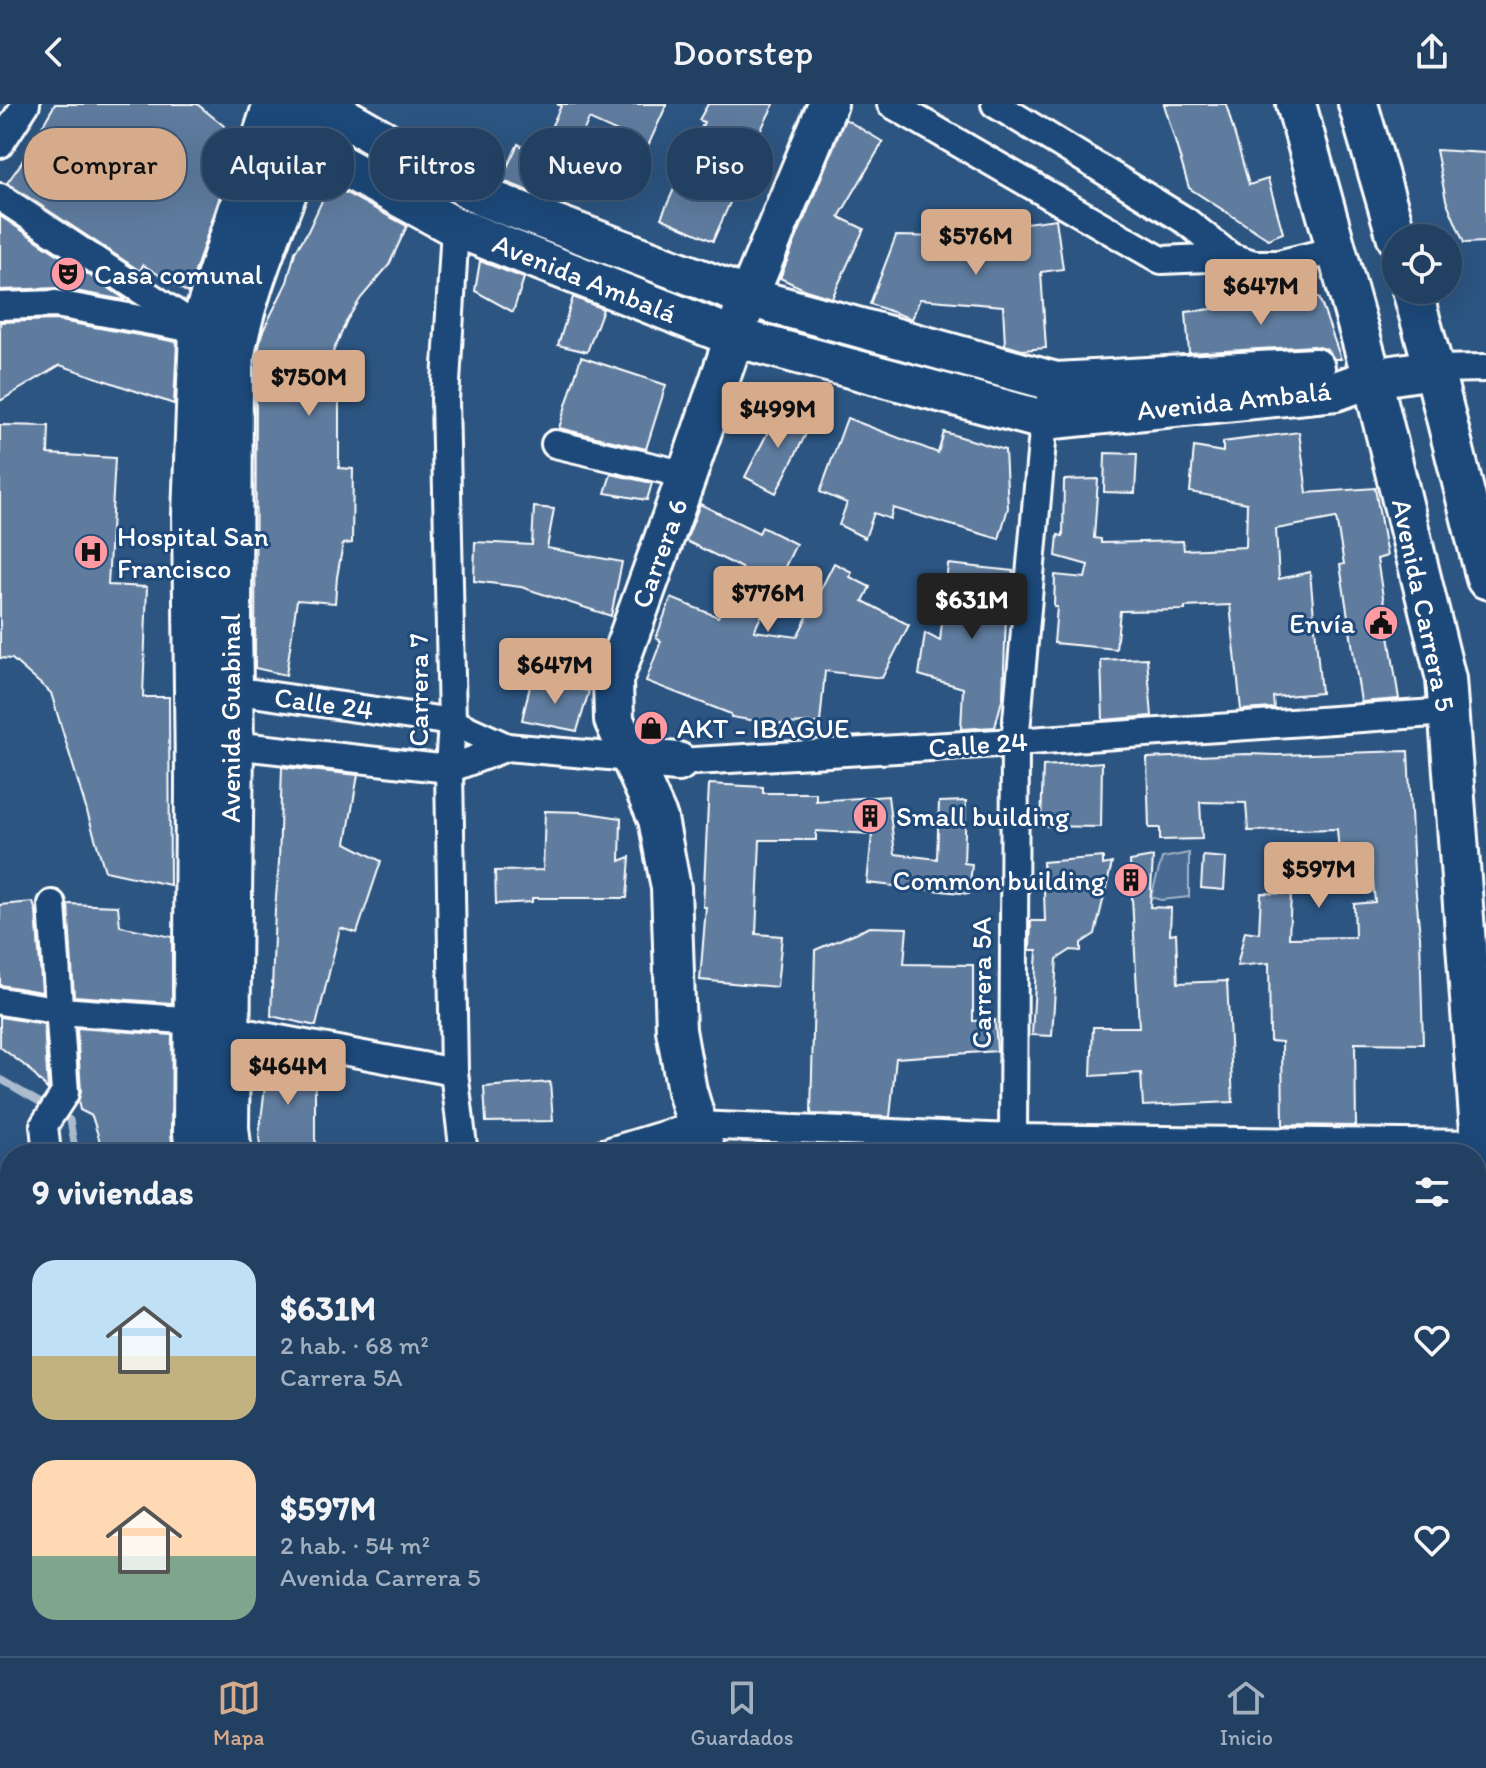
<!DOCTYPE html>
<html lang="es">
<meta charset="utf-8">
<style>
body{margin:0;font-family:Itim,sans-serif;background:#294768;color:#f1f3f6;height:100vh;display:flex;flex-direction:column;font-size:30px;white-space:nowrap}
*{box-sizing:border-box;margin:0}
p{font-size:26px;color:#a2afbe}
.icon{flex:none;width:44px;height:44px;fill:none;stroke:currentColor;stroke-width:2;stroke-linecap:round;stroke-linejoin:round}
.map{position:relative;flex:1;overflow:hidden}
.details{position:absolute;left:0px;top:1040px;width:1486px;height:512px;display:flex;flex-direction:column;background:#214062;border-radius:32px 32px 0 0;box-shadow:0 8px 32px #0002,0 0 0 2px #3e5977}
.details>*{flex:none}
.banner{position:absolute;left:24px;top:24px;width:800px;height:72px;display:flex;gap:16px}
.tools{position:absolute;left:1382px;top:120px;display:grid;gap:16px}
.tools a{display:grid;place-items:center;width:80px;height:80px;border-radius:50%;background:#214062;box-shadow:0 8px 32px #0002,0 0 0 2px #3e5977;font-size:40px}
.price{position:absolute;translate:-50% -68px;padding:0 18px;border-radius:8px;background:#d6ab8b;color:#111;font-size:26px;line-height:52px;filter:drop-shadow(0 2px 4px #0008)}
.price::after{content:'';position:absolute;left:50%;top:48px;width:24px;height:18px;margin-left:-12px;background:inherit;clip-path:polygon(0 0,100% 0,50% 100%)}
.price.on{background:#222;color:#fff}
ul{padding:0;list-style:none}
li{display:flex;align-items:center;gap:24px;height:200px;padding:0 32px}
li span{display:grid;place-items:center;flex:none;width:224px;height:160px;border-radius:24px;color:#555}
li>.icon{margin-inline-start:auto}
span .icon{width:96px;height:96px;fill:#fffc;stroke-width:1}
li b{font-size:34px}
h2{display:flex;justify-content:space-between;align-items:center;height:96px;padding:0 32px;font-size:34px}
.pill{padding:0 28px;border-radius:32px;background:#214062;box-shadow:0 8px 32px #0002,0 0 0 2px #3e5977;font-size:28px;line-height:72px}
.pill.on{background:#d6ab8b;color:#111}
header{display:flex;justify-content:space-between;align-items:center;height:104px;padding:0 32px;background:#214062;font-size:36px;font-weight:600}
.tabs{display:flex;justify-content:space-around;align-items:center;height:112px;border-top:2px solid #3e5977;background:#214062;font-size:22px;color:#a2afbe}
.tabs a{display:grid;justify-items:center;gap:4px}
.tabs .on{color:#d6ab8b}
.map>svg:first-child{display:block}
</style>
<header><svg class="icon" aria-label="back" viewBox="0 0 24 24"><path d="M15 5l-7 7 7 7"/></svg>Doorstep<svg class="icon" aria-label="share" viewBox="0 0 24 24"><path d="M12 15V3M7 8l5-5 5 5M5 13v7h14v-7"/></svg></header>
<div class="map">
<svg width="1486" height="1552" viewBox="0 0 1486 1552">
<rect width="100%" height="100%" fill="#2c5582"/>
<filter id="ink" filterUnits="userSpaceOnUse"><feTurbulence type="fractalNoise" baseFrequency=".0125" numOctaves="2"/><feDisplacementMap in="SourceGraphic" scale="16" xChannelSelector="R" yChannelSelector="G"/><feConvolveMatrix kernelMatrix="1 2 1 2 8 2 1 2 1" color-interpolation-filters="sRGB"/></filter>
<g filter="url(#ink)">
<!-- green -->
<path fill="#486b92" stroke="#a4b5c8" stroke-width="2" d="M 1189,749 L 1189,793 L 1161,796 L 1151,793 L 1162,754 Z"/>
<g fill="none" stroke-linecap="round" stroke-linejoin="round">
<!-- stream -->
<g stroke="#acbcce" stroke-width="7">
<path d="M 0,975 L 70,1016 L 76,1050"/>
<path d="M 0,1259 L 10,1264"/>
</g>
</g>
<!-- building -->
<g fill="#5e7c9f" stroke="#fff" stroke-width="2">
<path d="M 55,0 L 197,0 L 239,34 L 188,189 L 143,161 L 140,167 L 7,79 L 20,61 Z"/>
<path d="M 557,0 L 667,0 L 648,42 L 589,15 L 566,65 L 549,57 L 534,89 L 501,76 L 518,40 L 538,51 L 561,2 Z"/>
<path d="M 708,0 L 774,0 L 744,59 L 747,60 L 713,137 L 661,114 L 704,18 L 699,16 Z"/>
<path d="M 1164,0 L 1226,0 L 1249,81 L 1268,75 L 1283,129 L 1268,135 L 1189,84 Z"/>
<path d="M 845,15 L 883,38 L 839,113 L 864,125 L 832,194 L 806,186 L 780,174 Z"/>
<path d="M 1436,46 L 1486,49 L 1486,138 L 1464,139 L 1446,96 Z"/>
<path d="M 335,83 L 407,122 L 389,161 L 361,194 L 347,216 L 325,266 L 342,276 L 339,292 L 339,364 L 353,365 L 352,439 L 343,440 L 337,473 L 335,499 L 297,496 L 286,571 L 255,564 L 256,268 L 262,269 L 259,243 L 262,229 L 287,178 L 295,148 L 308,127 L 328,84 Z"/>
<path d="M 0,112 L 125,195 L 124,196 L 59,184 L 0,186 Z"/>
<path d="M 1056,115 L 1063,165 L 1041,168 L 1046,244 L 1022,246 L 1005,241 L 1003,202 L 920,195 L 912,215 L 870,200 L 896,132 L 948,133 L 1020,139 L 1017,120 Z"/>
<path d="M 480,157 L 524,174 L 513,208 L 475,187 Z"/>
<path d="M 573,193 L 603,205 L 587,248 L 558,241 Z"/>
<path d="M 1319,193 L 1341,255 L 1334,255 L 1326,245 L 1314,242 L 1189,249 L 1186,208 Z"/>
<path d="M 55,216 L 177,238 L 174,300 L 60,261 L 0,297 L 0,218 Z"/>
<path d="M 581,253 L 666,281 L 646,345 L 559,324 Z"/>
<path d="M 780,304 L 811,320 L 776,389 L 745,373 Z"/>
<path d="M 847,314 L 938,349 L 944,328 L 1005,346 L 1008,404 L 999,435 L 893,404 L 890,415 L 874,409 L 865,434 L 839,421 L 847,399 L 820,388 Z"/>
<path d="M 0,321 L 49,322 L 48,350 L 115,354 L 108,481 L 147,483 L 143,593 L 169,593 L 170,781 L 105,767 L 51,589 L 12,555 L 0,554 Z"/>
<path d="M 1299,328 L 1307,389 L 1375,384 L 1387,452 L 1377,455 L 1399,595 L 1361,598 L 1340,461 L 1344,460 L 1336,414 L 1276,425 L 1279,475 L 1310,468 L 1321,589 L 1273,593 L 1274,604 L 1241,606 L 1230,501 L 1185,503 L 1185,506 L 1120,507 L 1116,545 L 1054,539 L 1057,503 L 1054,503 L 1055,471 L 1085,474 L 1088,461 L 1056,452 L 1058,431 L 1063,432 L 1064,376 L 1098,375 L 1094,434 L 1101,435 L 1101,439 L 1183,437 L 1184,446 L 1246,443 L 1247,399 L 1190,388 L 1194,343 L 1223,348 L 1223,338 Z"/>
<path d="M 1105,349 L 1137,350 L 1135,389 L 1104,388 Z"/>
<path d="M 611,370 L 652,379 L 647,396 L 605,389 Z"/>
<path d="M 700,400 L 759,429 L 762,423 L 796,440 L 754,527 L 797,533 L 834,459 L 852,468 L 850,473 L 870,483 L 863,497 L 909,521 L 882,574 L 825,567 L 820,619 L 774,620 L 731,613 L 731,610 L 646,577 L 661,537 L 656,534 L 671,494 L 718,513 L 742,464 L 686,437 Z"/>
<path d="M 534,403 L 554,405 L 547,444 L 622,458 L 611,512 L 521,483 L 474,477 L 475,438 L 532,441 Z"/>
<path d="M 948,460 L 1013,467 L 1009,513 L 1006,513 L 1003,592 L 995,623 L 961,625 L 963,584 L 919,571 L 925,529 L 940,537 Z"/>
<path d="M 1147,554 L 1152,612 L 1103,616 L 1101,556 Z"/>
<path d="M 531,578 L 589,587 L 577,627 L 522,616 Z"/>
<path d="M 1408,647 L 1414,769 L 1420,832 L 1423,940 L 1355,939 L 1356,1022 L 1283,1021 L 1282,938 L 1270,937 L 1269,859 L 1237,862 L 1245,827 L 1259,829 L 1261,789 L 1291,790 L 1289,834 L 1355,833 L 1354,800 L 1375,798 L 1370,747 L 1339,748 L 1337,725 L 1248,727 L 1246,699 L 1200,698 L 1202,735 L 1160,736 L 1160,724 L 1149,724 L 1147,654 L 1247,650 L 1277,651 Z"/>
<path d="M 1102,658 L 1101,723 L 1041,722 L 1043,662 Z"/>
<path d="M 282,663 L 358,671 L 346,739 L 381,757 L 357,829 L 340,824 L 316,922 L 271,912 L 275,805 L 279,758 Z"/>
<path d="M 709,680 L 763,683 L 763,689 L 816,689 L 816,697 L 888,692 L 895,750 L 937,755 L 939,698 L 966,697 L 964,759 L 972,760 L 969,790 L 867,779 L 872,730 L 816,727 L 816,736 L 760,736 L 756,830 L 782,832 L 777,883 L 700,876 L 706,803 L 703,803 Z"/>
<path d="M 545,707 L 582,708 L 621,714 L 620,757 L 630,753 L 627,794 L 532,794 L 532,798 L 496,800 L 495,767 L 543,766 Z"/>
<path d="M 1203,752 L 1226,754 L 1224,786 L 1201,784 Z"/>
<path d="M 1103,753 L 1103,761 L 1112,759 L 1095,830 L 1081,839 L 1081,847 L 1071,846 L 1057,855 L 1052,932 L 1032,931 L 1037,846 L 1030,846 L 1031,817 L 1045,817 L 1043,758 Z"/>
<path d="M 1153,753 L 1150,803 L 1171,804 L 1170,830 L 1176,829 L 1178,879 L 1227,877 L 1233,998 L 1143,1002 L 1141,969 L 1091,972 L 1093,923 L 1139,923 L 1130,757 Z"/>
<path d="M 33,798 L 36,808 L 42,888 L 0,881 L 0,801 Z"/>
<path d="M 68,800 L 118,802 L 120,822 L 172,833 L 172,899 L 74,892 Z"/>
<path d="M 870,823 L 907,824 L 904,860 L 973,861 L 973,917 L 995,916 L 997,947 L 896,954 L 890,1013 L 811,1010 L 815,846 Z"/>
<path d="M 0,913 L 44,920 L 48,986 L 28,964 L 0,943 Z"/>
<path d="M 77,924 L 172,931 L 171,1029 L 173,1050 L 154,1050 L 154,1047 L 124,1042 L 101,1041 L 92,1012 L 80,1006 L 78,997 L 81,988 Z"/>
<path d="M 264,948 L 315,960 L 315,1035 L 319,1050 L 261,1050 L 259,1032 L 265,983 Z"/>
<path d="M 550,978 L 553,1017 L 486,1018 L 484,983 Z"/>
</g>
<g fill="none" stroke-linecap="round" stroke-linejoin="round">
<!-- street casing -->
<g stroke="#fff" stroke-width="32">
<g id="street">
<path d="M 891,0 L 1161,156 L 1231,153 L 1254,160 L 1278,160 L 1336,146"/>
<path d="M 995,0 L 1186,117 L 1231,153"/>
<path d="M 0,40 L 26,0"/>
<path d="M 0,93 L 201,226 L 212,229"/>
<path d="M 455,123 L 445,296 L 452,618 L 449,665 L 454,968 L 464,1050"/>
<path d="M 0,202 L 56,200 L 189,224"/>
<path d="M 1434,265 L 1486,264"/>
<path d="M 555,340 L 687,371"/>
<path d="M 232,586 L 452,618 L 507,643 L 631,654"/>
<path d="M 232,641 L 449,665 L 507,643"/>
<path d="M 678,658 L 1015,638 L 1449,608"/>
<path d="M 0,897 L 61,907 L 196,917"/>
<path d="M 227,925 L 454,968"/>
<path d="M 47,1050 L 44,1021 L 65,989 L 52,800"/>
<path d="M 600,1050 L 696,1021 L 1013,1034 L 1481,1040"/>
<path d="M 1016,1050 L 1013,1034 L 1015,638 L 1044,316 L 1049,300"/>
<path d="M 0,1359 L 10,1350"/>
<path d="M 0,1450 L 10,1440"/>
<path d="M 0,1490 L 10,1495"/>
<path d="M 1476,1516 L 1486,1516"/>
<path d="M 448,1552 L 448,1542"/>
<path d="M 606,1552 L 711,1542"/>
</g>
</g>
<!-- secondary casing -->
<g stroke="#fff" stroke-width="44">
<g id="secondary">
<path d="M 321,0 L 483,93 L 748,193 L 1056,278 L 1315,264"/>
<path d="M 1296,0 L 1372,274 L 1446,575 L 1481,1040 L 1486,1254"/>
<path d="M 1358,0 L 1397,134"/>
<path d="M 304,41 L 455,123 L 734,233 L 1044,316 L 1336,287 L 1372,274 L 1434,265"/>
<path d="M 1412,186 L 1434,265 L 1486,475"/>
<path d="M 631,654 L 678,658"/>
<path d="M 706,1050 L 687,987 L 676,926 L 671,784 L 658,715 L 614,616 L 613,576 L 687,371 L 748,193 L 828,0"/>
<path d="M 866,1542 L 869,1552"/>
</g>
</g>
<!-- primary casing -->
<g stroke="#fff" stroke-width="48">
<g id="primary">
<path d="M 197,1050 L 195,1029 L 197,673 L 194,411 L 201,226 L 275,0"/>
<path d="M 230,1050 L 227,1024 L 232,641 L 230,523 L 231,262 C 244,174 291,86 316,0"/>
<path d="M 159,1552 L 160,1542"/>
<path d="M 198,1552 L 200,1542"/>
</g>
</g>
<!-- street -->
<use href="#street" stroke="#1f4a7a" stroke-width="26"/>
<!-- secondary -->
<use href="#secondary" stroke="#1f4a7a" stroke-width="38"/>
<!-- primary -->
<use href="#primary" stroke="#1f4a7a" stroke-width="42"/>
</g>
</g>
<!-- icons -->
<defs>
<g id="theatre-disc" transform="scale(1.8)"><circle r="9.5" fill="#ff9aa2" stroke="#1f4a7a"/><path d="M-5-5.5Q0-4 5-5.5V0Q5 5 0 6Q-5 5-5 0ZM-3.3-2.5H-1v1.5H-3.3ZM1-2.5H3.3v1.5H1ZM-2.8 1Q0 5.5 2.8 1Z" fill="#111"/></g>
<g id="hospital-disc" transform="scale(1.8)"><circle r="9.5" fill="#ff9aa2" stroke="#1f4a7a"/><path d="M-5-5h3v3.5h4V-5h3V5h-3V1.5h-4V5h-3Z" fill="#111"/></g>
<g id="civic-disc" transform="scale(1.8)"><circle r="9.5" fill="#ff9aa2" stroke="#1f4a7a"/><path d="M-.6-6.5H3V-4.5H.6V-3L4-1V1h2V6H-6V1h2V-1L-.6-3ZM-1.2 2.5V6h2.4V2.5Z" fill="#111"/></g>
<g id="shop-disc" transform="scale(1.8)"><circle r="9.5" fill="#ff9aa2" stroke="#1f4a7a"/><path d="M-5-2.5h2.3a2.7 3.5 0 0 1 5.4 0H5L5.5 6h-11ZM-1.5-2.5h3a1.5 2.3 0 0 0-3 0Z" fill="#111"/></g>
<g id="building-disc" transform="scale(1.8)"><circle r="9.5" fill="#ff9aa2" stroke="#1f4a7a"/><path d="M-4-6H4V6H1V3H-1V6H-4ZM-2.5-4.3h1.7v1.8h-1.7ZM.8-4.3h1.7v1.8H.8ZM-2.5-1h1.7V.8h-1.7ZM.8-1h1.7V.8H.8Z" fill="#111"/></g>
</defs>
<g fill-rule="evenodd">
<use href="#theatre-disc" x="68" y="170"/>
<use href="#hospital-disc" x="91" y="448"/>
<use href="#civic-disc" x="1381" y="519"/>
<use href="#shop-disc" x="651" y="624"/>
<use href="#building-disc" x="870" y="712"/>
<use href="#building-disc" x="1131" y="776"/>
</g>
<g text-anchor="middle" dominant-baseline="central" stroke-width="6" stroke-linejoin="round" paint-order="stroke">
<!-- poi labels -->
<g font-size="28" fill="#fff" stroke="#1f4a7a" text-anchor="start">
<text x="94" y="170">Casa comunal</text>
<text x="117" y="432">Hospital San<tspan x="117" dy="32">Francisco</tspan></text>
<text x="1355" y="519" text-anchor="end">Envía</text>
<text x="677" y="624">AKT - IBAGUE</text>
<text x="896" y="712">Small building</text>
<text x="1105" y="776" text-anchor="end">Common building</text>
</g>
<!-- street labels -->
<g font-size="28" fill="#fff" stroke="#1f4a7a">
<text transform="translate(585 174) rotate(22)">Avenida Ambalá</text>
<text transform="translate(1234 296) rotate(-6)">Avenida Ambalá</text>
<text transform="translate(659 449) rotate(-70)">Carrera 6</text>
<text transform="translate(1424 501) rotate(78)">Avenida Carrera 5</text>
<text transform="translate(418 586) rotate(-90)">Carrera 7</text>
<text transform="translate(324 599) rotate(8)">Calle 24</text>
<text transform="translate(230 614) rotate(-90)">Avenida Guabinal</text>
<text transform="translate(978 640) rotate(-4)">Calle 24</text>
<text transform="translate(981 879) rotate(-90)">Carrera 5A</text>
</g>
</g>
</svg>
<div class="tools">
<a><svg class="icon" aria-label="locate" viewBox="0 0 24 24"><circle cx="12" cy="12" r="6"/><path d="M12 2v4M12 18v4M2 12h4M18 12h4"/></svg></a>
</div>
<b class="price" style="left:976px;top:173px">$576M</b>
<b class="price" style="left:1261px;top:223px">$647M</b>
<b class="price" style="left:309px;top:314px">$750M</b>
<b class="price" style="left:778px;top:346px">$499M</b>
<b class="price" style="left:768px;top:530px">$776M</b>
<b class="price on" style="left:972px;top:537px">$631M</b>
<b class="price" style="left:555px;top:602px">$647M</b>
<b class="price" style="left:1319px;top:806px">$597M</b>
<b class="price" style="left:288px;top:1003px">$464M</b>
<div class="banner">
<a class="pill on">Comprar</a>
<a class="pill">Alquilar</a>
<a class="pill">Filtros</a>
<a class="pill">Nuevo</a>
<a class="pill">Piso</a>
</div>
<section class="details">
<h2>9 viviendas<svg class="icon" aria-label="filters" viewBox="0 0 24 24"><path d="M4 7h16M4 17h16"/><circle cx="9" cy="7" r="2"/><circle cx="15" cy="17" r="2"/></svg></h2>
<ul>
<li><span style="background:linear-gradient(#bfe0f5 60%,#c2b280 0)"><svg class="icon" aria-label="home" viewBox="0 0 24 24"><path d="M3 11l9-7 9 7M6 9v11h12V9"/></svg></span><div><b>$631M</b><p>2 hab. · 68 m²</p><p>Carrera 5A</p></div><svg class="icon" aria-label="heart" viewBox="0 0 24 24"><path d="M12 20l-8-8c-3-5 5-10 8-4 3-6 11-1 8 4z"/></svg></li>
<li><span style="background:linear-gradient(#ffd9b3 60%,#7fa58c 0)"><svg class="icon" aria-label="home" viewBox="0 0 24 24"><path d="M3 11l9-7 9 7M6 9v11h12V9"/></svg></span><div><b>$597M</b><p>2 hab. · 54 m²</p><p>Avenida Carrera 5</p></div><svg class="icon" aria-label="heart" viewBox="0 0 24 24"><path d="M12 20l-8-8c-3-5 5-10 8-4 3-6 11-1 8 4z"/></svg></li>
</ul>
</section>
</div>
<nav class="tabs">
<a class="on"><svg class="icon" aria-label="map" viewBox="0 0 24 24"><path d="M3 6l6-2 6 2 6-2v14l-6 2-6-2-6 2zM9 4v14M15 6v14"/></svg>Mapa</a>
<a><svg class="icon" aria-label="saved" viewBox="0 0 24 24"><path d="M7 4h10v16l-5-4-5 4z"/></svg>Guardados</a>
<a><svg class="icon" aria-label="home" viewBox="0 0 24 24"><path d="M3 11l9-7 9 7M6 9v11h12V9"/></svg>Inicio</a>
</nav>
